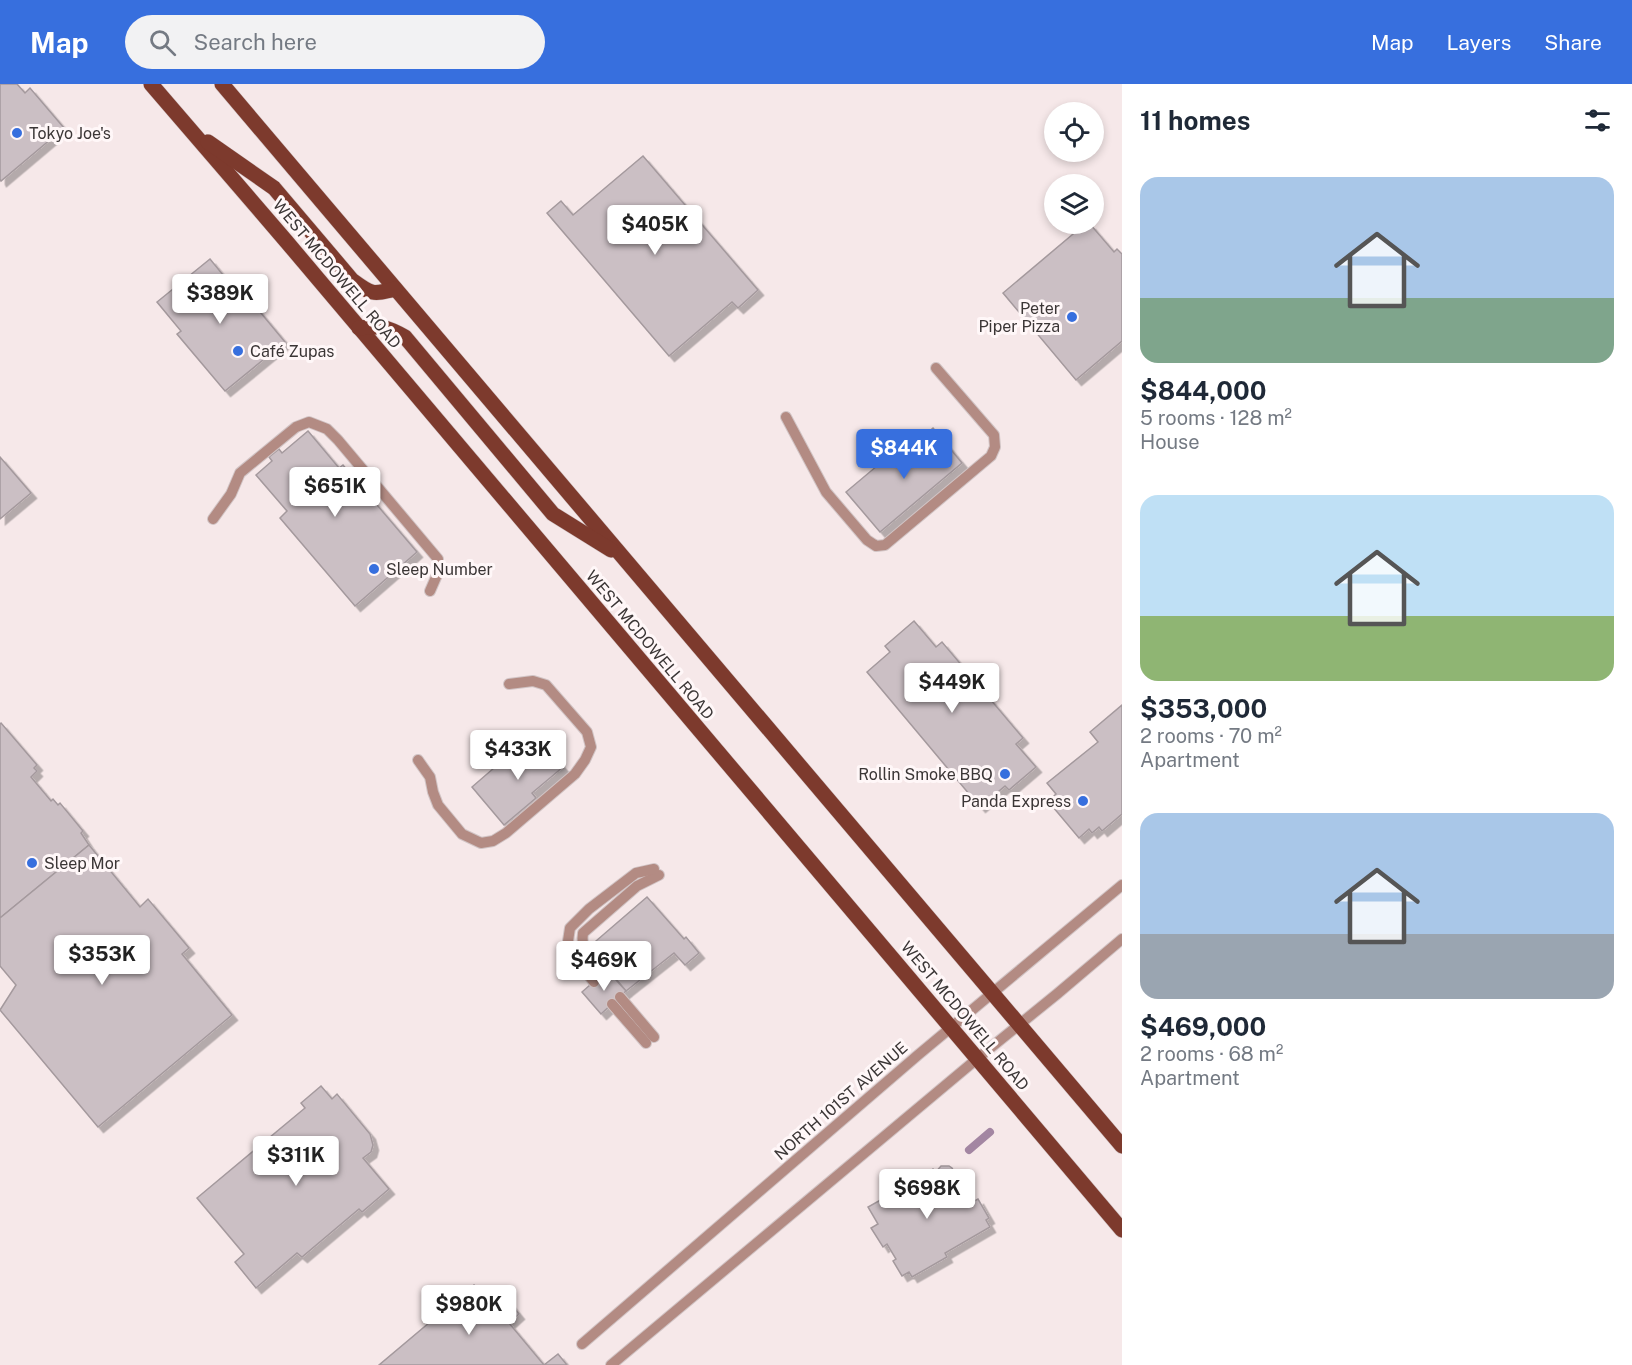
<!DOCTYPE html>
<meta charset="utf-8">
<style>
body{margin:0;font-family:"Public Sans",sans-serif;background:#f2f2f3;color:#1f2937;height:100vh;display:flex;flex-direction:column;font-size:22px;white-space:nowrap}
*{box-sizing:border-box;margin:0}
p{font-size:20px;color:#747a83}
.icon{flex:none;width:33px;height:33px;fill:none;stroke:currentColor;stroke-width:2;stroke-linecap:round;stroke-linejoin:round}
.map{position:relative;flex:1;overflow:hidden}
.sheet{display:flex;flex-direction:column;background:#fff;width:510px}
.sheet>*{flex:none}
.buttons{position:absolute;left:1044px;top:18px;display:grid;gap:12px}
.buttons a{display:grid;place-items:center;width:60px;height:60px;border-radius:50%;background:#fff;box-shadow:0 3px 9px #0003;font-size:30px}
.price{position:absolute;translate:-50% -51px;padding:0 14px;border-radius:6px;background:#fff;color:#222;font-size:20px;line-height:39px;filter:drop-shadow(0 2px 3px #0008)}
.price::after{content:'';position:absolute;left:50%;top:36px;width:18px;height:14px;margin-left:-9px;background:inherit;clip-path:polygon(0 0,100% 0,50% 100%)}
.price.current{background:#376fde;color:#fff}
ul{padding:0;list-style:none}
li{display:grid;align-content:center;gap:12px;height:318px;padding:0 18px}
li span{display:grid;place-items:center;height:186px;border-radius:18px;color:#555}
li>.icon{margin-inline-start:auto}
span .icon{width:108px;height:108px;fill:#fffc;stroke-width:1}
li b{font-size:26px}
h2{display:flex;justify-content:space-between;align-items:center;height:72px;padding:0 18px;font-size:26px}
header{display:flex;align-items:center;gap:36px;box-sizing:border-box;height:84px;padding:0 30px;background:#376fde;color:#fff}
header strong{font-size:28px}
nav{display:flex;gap:33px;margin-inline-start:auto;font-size:21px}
.search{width:420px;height:54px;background:#f2f2f3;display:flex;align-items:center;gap:15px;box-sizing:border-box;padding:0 21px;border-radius:33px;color:#747a83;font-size:22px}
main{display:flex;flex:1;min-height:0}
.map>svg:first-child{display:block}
</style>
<header>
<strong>Map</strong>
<div class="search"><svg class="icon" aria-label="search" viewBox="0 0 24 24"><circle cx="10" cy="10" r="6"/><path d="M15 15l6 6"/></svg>Search here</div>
<nav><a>Map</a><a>Layers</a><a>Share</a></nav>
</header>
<main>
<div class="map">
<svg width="1122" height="1281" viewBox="0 0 1122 1281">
<defs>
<filter id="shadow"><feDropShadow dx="5.5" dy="5.5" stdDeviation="0" flood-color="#0004"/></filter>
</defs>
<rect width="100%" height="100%" fill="#f6e8e9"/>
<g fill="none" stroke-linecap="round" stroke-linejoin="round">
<!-- stream -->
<path stroke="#a386a2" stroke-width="8" d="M 969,1066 L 990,1048"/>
</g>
<!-- building -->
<g fill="#cbbfc4" stroke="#a4999d" stroke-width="1.5" filter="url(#shadow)">
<path d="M 0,0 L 17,0 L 25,9 L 30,4 L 64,44 L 1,97 L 0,95 Z"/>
<path d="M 643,72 L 758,206 L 738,224 L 732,218 L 669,272 L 547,129 L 561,117 L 573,131 Z"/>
<path d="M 1085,140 L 1090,140 L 1114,168 L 1117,165 L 1122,170 L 1122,257 L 1076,296 L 1003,209 Z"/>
<path d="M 210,175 L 232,202 L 236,199 L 285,258 L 225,307 L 177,250 L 181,247 L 157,218 Z"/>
<path d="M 933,344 L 962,379 L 880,448 L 846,408 L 890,371 L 892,374 L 905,363 L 909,365 Z"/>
<path d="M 308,347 L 339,384 L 343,381 L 417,468 L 355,522 L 280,434 L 287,427 L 256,391 L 272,377 L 269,373 L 279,365 L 282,369 Z"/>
<path d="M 0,373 L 31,409 L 0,435 Z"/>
<path d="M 914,537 L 936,563 L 942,558 L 1023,654 L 1016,660 L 1036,683 L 1009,706 L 1005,702 L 980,723 L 867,588 L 890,568 L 885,562 Z"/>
<path d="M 1122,621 L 1122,730 L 1102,747 L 1099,743 L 1092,749 L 1089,745 L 1079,754 L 1048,717 L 1056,710 L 1047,699 L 1098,658 L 1090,648 Z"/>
<path d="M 1,639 L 37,681 L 34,684 L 37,687 L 31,693 L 51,717 L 53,715 L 58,721 L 60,719 L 83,747 L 81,749 L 89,761 L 0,834 L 0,640 Z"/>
<path d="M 537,652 L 563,683 L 532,709 L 536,714 L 504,741 L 472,703 L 502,677 L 507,684 L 518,675 L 515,671 Z"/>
<path d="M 89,761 L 140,823 L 148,815 L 189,864 L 182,870 L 232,931 L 98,1043 L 0,926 L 16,901 L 0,882 L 0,834 Z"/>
<path d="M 647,813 L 684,855 L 686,853 L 699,869 L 685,881 L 674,869 L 626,907 L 589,863 Z"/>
<path d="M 607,886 L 626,907 L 601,930 L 582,908 Z"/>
<path d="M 321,1002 L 332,1015 L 337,1010 L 370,1050 L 373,1061 L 371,1068 L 363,1074 L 389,1105 L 362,1128 L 359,1125 L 302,1173 L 297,1169 L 256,1204 L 235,1178 L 244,1170 L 197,1114 L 305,1024 L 301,1019 Z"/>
<path d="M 941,1082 L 949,1082 L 952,1084 L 971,1119 L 978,1115 L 989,1134 L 986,1136 L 990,1143 L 945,1169 L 947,1173 L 912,1193 L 909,1188 L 902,1192 L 893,1177 L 896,1175 L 887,1160 L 883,1163 L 871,1144 L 878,1140 L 868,1123 L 886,1113 L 884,1110 L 898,1101 L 901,1105 L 933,1085 L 935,1089 Z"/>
<path d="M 474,1201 L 486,1215 L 498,1204 L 519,1230 L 509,1239 L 544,1281 L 379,1281 Z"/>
<path d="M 558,1270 L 567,1281 L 544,1281 Z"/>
</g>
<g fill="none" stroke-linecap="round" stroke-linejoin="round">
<!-- lane casing -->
<g stroke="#d1c4c5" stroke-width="12">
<g id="lane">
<path d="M 786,333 L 826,408 L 867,456 L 876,462 L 885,461 L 991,372 L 995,363 L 994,351 L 936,284"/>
<path d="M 213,435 L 231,410 L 240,389 L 296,343 L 309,338 L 327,345 L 338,356 L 438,475 L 437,491 L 430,507"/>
<path d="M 418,676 L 430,693 L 433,708 L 438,721 L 462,750 L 481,759 L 493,757 L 506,749 L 575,690 L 585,676 L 591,663 L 587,648 L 546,601 L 533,597 L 509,600"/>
<path d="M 601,891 C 592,877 580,867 583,849 L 637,802 L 659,791"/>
<path d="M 594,898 L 573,871 L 568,857 L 570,844 L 589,825 L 636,789 L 654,785"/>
<path d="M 620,913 L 654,953"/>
<path d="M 612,920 L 646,959"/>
<path d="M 582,1260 L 918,971 L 1122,801"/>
<path d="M 611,1281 L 978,974 L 1057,910 L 1122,855"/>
</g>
</g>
<!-- primary casing -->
<g stroke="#d1c4c5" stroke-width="16">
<g id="primary">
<path d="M 151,0 L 286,157 L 1122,1146"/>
<path d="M 222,0 L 1122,1062"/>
<path d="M 208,58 L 274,104 L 352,196 C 371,210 372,211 395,205"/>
<path d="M 359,244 C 380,242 386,242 405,253 L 553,430 L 611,466"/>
</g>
</g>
<!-- lane -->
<use href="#lane" stroke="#b38b83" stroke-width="10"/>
<!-- primary -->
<use href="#primary" stroke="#7d3a2d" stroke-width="15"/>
</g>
<!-- markers -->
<g fill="#376fde" stroke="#fff7f8" stroke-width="2">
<circle cx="17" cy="49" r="6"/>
<circle cx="1072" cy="233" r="6"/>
<circle cx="238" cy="267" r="6"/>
<circle cx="374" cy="485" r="6"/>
<circle cx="1005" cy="690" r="6"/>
<circle cx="1083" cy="717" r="6"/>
<circle cx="32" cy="779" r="6"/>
</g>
<g text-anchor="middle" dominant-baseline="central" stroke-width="6" stroke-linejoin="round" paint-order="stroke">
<!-- poi labels -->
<g font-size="16" fill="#3b3636" stroke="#fff7f8" text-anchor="start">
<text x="29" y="49">Tokyo Joe's</text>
<text x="1060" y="224" text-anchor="end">Peter<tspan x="1060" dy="18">Piper Pizza</tspan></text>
<text x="250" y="267">Café Zupas</text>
<text x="386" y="485">Sleep Number</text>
<text x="993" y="690" text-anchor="end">Rollin Smoke BBQ</text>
<text x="1071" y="717" text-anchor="end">Panda Express</text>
<text x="44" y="779">Sleep Mor</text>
</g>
<!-- street labels -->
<g font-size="16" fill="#3b3636" stroke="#fff7f8">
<text transform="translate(337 190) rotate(50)">WEST MCDOWELL ROAD</text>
<text transform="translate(650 561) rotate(50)">WEST MCDOWELL ROAD</text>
<text transform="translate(965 932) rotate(50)">WEST MCDOWELL ROAD</text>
<text transform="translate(841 1017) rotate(-41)">NORTH 101ST AVENUE</text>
</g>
</g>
</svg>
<div class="buttons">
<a><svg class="icon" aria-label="locate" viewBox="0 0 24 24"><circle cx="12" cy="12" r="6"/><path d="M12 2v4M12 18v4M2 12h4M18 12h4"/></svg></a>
<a><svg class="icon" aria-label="layers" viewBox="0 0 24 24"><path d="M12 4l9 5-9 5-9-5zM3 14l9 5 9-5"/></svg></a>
</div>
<b class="price" style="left:655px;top:172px">$405K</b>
<b class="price" style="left:220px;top:241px">$389K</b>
<b class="price current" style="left:904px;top:396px">$844K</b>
<b class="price" style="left:335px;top:434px">$651K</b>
<b class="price" style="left:952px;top:630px">$449K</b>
<b class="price" style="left:518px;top:697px">$433K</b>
<b class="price" style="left:102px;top:902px">$353K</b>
<b class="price" style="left:604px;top:908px">$469K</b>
<b class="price" style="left:296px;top:1103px">$311K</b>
<b class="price" style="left:927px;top:1136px">$698K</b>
<b class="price" style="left:469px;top:1252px">$980K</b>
</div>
<section class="sheet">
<h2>11 homes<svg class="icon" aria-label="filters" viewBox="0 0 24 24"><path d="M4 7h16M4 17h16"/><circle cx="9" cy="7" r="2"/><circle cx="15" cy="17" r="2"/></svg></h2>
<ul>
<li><span style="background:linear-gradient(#a9c7e8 65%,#7fa58c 0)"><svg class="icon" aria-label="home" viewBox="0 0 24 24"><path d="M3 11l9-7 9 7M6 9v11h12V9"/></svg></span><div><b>$844,000</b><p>5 rooms · 128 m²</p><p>House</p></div></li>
<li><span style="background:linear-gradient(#bfe0f5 65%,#8fb573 0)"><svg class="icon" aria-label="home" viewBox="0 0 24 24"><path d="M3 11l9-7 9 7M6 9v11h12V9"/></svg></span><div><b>$353,000</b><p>2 rooms · 70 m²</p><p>Apartment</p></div></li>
<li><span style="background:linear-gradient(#a9c7e8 65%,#9aa5b1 0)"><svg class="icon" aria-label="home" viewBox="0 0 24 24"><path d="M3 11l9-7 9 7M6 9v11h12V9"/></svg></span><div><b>$469,000</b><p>2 rooms · 68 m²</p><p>Apartment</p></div></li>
</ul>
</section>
</main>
